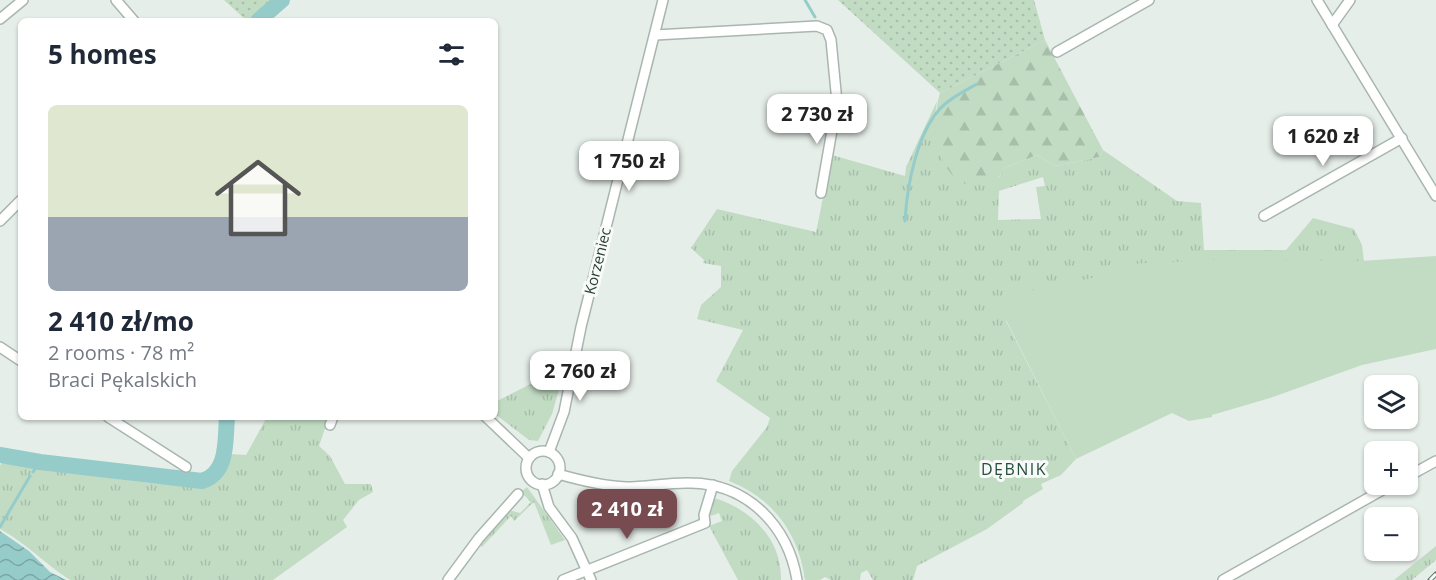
<!DOCTYPE html>
<meta charset="utf-8">
<style>
body{margin:0;font-family:"Open Sans",sans-serif;background:#f6f6f7;color:#1f2937;height:100vh;display:flex;flex-direction:column;font-size:22px;white-space:nowrap}
*{box-sizing:border-box;margin:0}
p{font-size:20px;color:#747a83}
.icon{flex:none;width:33px;height:33px;fill:none;stroke:currentColor;stroke-width:2;stroke-linecap:round;stroke-linejoin:round}
.map{position:relative;flex:1;overflow:hidden}
.side{position:absolute;left:18px;top:18px;width:480px;height:402px;display:flex;flex-direction:column;background:#fff;border-radius:9px;box-shadow:0 2px 4px #0004}
.side>*{flex:none}
.tools{position:absolute;left:1364px;top:375px;display:grid;gap:12px}
.tools a{display:grid;place-items:center;width:54px;height:54px;border-radius:9px;background:#fff;box-shadow:0 2px 4px #0004;font-size:30px}
.price{position:absolute;translate:-50% -51px;padding:0 14px;border-radius:12px;background:#fff;color:#222;font-size:20px;line-height:39px;filter:drop-shadow(0 2px 3px #0008)}
.price::after{content:'';position:absolute;left:50%;top:36px;width:18px;height:14px;margin-left:-9px;background:inherit;clip-path:polygon(0 0,100% 0,50% 100%)}
.price.active{background:#784b50;color:#fff}
ul{padding:0;list-style:none}
li{display:grid;align-content:center;gap:12px;height:318px;padding:0 30px}
li span{display:grid;place-items:center;height:186px;border-radius:9px;color:#555}
li>.icon{margin-inline-start:auto}
span .icon{width:108px;height:108px;fill:#fffc;stroke-width:1}
li b{font-size:26px}
h2{display:flex;justify-content:space-between;align-items:center;height:72px;padding:0 30px;font-size:26px}
.map>svg:first-child{display:block}
</style>
<div class="map">
<svg width="1436" height="580" viewBox="0 0 1436 580">
<defs>
<pattern id="grass-tufts" width="24" height="20" patternUnits="userSpaceOnUse" patternTransform="scale(1.5)"><rect width="24" height="20" fill="#c2dcc4"/><path d="M3 7l-1-3M5 7V3M7 7l1-3M15 17l-1-3M17 17v-4M19 17l1-3" fill="none" stroke="#a7bea9"/></pattern>
<pattern id="forest-firs" width="22" height="20" patternUnits="userSpaceOnUse" patternTransform="scale(1.5)"><rect width="22" height="20" fill="#c2dcc4"/><path d="M5 1l3.5 6h-7zM16 11l3.5 6h-7z" fill="#a7bea9"/></pattern>
<pattern id="garden-dots" width="8" height="8" patternUnits="userSpaceOnUse" patternTransform="scale(1.5)"><rect width="8" height="8" fill="#c2dcc4"/><path d="M2 2h.1M6 6h.1" fill="none" stroke="#a7bea9" stroke-width="1.8" stroke-linecap="round"/></pattern>
<pattern id="water-waves" width="16" height="10" patternUnits="userSpaceOnUse" patternTransform="scale(1.5)"><rect width="16" height="10" fill="#95ccca"/><path d="M0 5q4-4 8 0t8 0" fill="none" stroke="#7aa7a5"/></pattern>
</defs>
<rect width="100%" height="100%" fill="#e6eee9"/>
<!-- grass -->
<g fill="url(#grass-tufts)" fill-rule="evenodd">
<path d="M 937,101 L 935,117 L 1000,177 L 1004,168 L 1037,155 L 1055,166 L 1099,157 L 1103,150 L 1177,201 L 1201,203 L 1204,250 L 1286,250 L 1313,218 L 1354,229 L 1362,245 L 1364,261 L 1006,321 L 1076,459 L 1061,475 L 1041,484 L 1043,489 L 1023,501 L 1023,503 L 987,529 L 917,566 L 913,580 L 873,580 L 867,570 L 861,573 L 860,580 L 831,580 L 825,577 L 820,580 L 805,580 C 799,534 773,498 729,481 L 732,471 L 767,427 L 770,418 L 716,381 L 743,330 L 697,319 L 701,305 L 721,287 L 721,266 L 703,263 L 704,260 L 691,248 L 717,209 L 816,232 L 832,155 L 905,176 L 906,167 ZM 1043,177 L 1045,186 L 1036,187 L 1041,219 L 998,220 L 999,191 Z"/>
<path d="M 566,366 L 552,414 L 538,441 L 529,440 L 495,414 L 495,402 Z"/>
<path d="M 267,417 L 329,417 L 319,446 L 330,456 L 345,484 L 371,484 L 373,492 L 359,500 L 343,520 L 347,527 L 273,580 L 70,580 C 45,564 26,543 0,529 L 0,466 L 3,459 C 42,465 185,497 214,480 C 224,474 223,461 231,454 L 246,455 Z"/>
<path d="M 527,487 L 565,540 L 551,545 L 534,502 L 514,521 L 511,516 L 482,547 L 479,545 L 509,510 L 520,513 L 531,502 L 521,492 Z"/>
<path d="M 714,498 C 751,509 782,539 781,580 L 738,580 L 709,526 L 722,521 L 719,513 L 711,516 L 709,514 Z"/>
<path d="M 1436,546 L 1436,560 L 1412,580 L 1394,580 Z"/>
</g>
<!-- forest -->
<path fill="url(#forest-firs)" d="M 1045,40 L 1103,150 L 1099,157 L 1055,166 L 1037,155 L 1004,168 C 999,180 993,184 979,185 C 938,190 930,123 940,93 Z"/>
<!-- garden -->
<g fill="url(#garden-dots)">
<path d="M 224,0 L 273,0 L 251,21 L 247,21 Z"/>
<path d="M 838,0 L 1034,0 L 1045,40 L 940,93 Z"/>
</g>
<!-- pitch -->
<path fill="#c2dcc4" d="M 1436,256 L 1436,349 L 1362,365 L 1270,398 L 1212,415 L 1212,417 L 1189,421 L 1172,413 L 1076,459 L 995,298 L 1106,275 L 1108,265 L 1233,259 L 1361,261 Z"/>
<!-- water -->
<path fill="url(#water-waves)" d="M 0,531 L 29,551 L 50,572 L 66,580 L 0,580 Z"/>
<g fill="none" stroke-linecap="round" stroke-linejoin="round">
<!-- stream -->
<g stroke="#95ccca" stroke-width="3">
<path d="M 805,0 L 815,17"/>
<path d="M 905,221 C 907,186 917,128 945,104 C 954,96 966,90 977,84"/>
<path d="M 33,472 L 40,462"/>
<path d="M 0,527 L 30,476"/>
</g>
<!-- river -->
<g stroke="#95ccca" stroke-width="16">
<path d="M 258,21 L 282,0"/>
<path d="M 0,455 L 40,462 L 202,481 C 229,473 225,439 227,417"/>
</g>
<!-- minor casing -->
<g stroke="#a9b6af" stroke-width="12">
<g id="minor">
<path d="M 116,0 L 134,21"/>
<path d="M 1317,0 L 1436,196"/>
<path d="M 0,19 L 23,0"/>
<path d="M 1332,25 L 1350,0"/>
<path d="M 655,35 L 817,26 L 827,30 L 831,40 L 837,102 L 821,193"/>
<path d="M 1057,52 L 1149,0"/>
<path d="M 1264,216 L 1402,138"/>
<path d="M 0,221 L 21,200"/>
<path d="M 0,347 L 21,361"/>
<path d="M 108,417 L 186,467"/>
<path d="M 486,417 L 529,458"/>
<path d="M 330,425 L 333,417"/>
<circle cx="543" cy="468" r="17"/>
<path d="M 549,452 L 564,412 L 581,327 L 663,0"/>
<path d="M 558,474 C 579,480 604,486 626,487 C 648,487 669,482 691,483 C 748,484 788,526 797,580"/>
<path d="M 1407,477 L 1436,461"/>
<path d="M 542,484 L 549,507 L 572,538 L 591,580"/>
<path d="M 448,580 L 479,538 L 518,494"/>
<path d="M 563,580 L 705,523 L 704,515 L 713,485"/>
<path d="M 1223,580 L 1393,484"/>
</g>
</g>
<!-- minor -->
<use href="#minor" stroke="#fff" stroke-width="9"/>
<!-- rail casing -->
<g stroke="#62796e" stroke-width="5">
<path id="rail" d="M 1430,580 L 1436,574"/>
</g>
<!-- rail -->
<use href="#rail" stroke="#f7faf8" stroke-width="3" stroke-dasharray="9" stroke-linecap="butt"/>
</g>
<g text-anchor="middle" dominant-baseline="central" stroke-width="6" stroke-linejoin="round" paint-order="stroke">
<!-- street labels -->
<g font-size="15" fill="#273e33" stroke="#f7faf8">
<text transform="translate(597 261) rotate(-76)">Korzeniec</text>
</g>
<!-- neighbourhood labels -->
<g font-size="16" letter-spacing="1.5" fill="#244f3c" stroke="#f7faf8">
<text x="1014" y="469">DĘBNIK</text>
</g>
</g>
</svg>
<div class="tools">
<a><svg class="icon" aria-label="layers" viewBox="0 0 24 24"><path d="M12 4l9 5-9 5-9-5zM3 14l9 5 9-5"/></svg></a>
<a>+</a>
<a>−</a>
</div>
<b class="price" style="left:817px;top:145px">2 730 zł</b>
<b class="price" style="left:1323px;top:167px">1 620 zł</b>
<b class="price" style="left:629px;top:192px">1 750 zł</b>
<b class="price" style="left:580px;top:402px">2 760 zł</b>
<b class="price active" style="left:627px;top:540px">2 410 zł</b>
<section class="side">
<h2>5 homes<svg class="icon" aria-label="filters" viewBox="0 0 24 24"><path d="M4 7h16M4 17h16"/><circle cx="9" cy="7" r="2"/><circle cx="15" cy="17" r="2"/></svg></h2>
<ul>
<li><span style="background:linear-gradient(#dfe7d0 60%,#9aa5b1 0)"><svg class="icon" aria-label="home" viewBox="0 0 24 24"><path d="M3 11l9-7 9 7M6 9v11h12V9"/></svg></span><div><b>2 410 zł/mo</b><p>2 rooms · 78 m²</p><p>Braci Pękalskich</p></div></li>
</ul>
</section>
</div>
